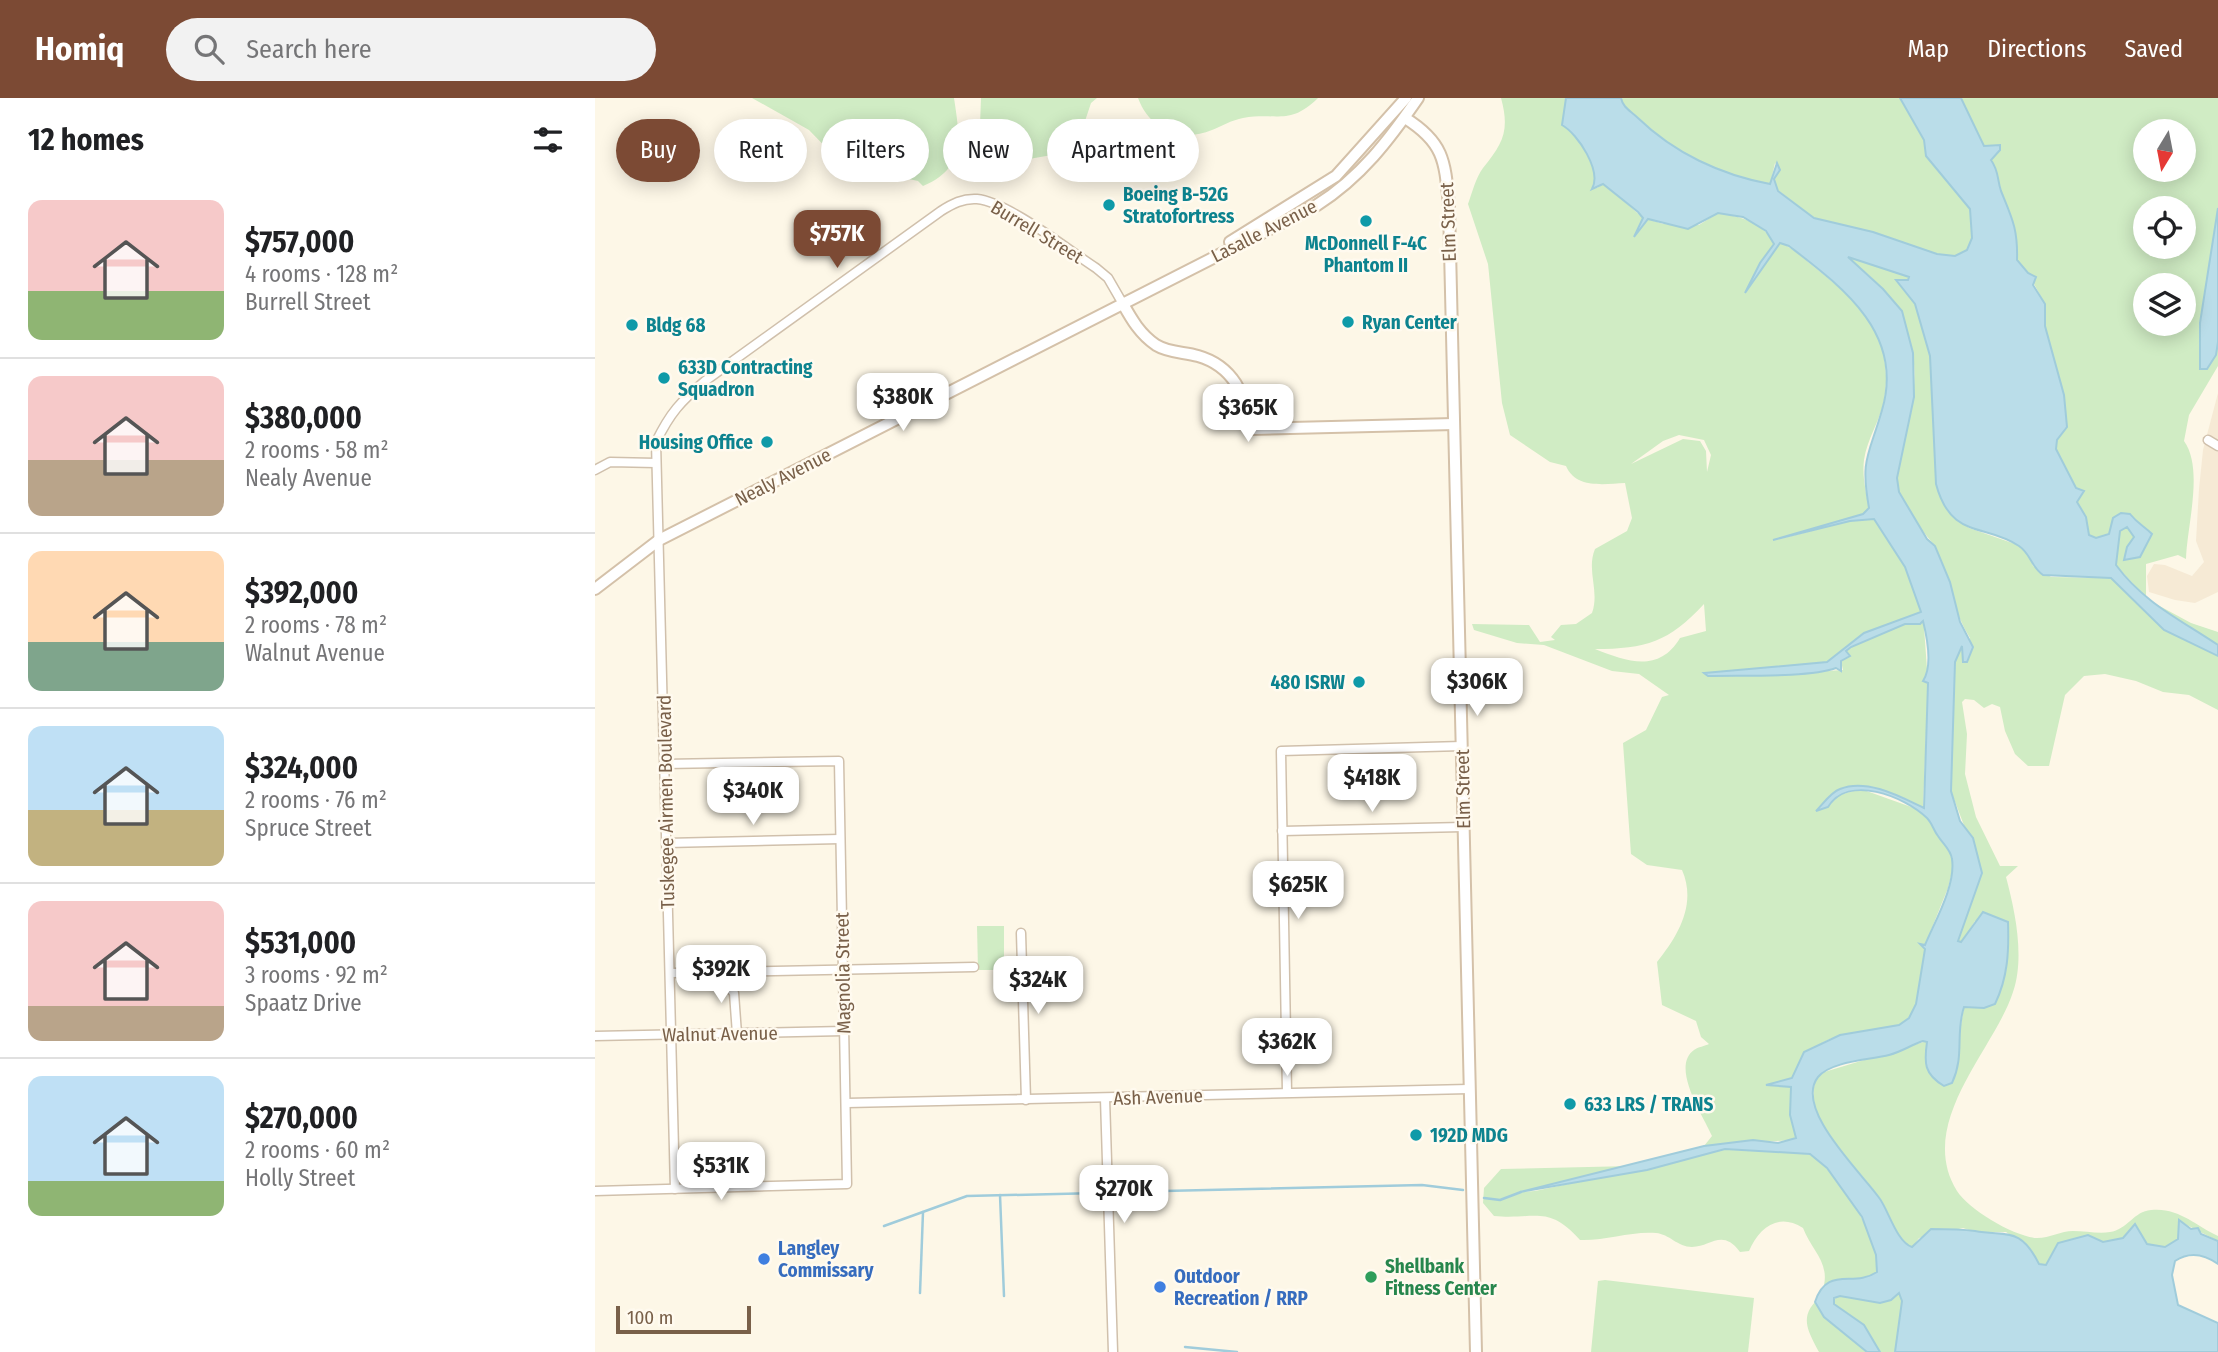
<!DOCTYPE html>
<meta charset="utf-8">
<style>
body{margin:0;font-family:"Fira Sans Condensed",sans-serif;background:#f2f2f2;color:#202124;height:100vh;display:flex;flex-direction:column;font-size:26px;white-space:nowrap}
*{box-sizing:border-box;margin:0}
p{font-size:23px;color:#757577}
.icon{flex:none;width:38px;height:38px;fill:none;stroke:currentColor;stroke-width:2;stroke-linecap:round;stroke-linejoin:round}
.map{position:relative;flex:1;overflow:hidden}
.drawer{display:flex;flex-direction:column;background:#fff;width:595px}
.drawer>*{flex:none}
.banner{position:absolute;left:21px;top:21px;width:665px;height:63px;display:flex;gap:14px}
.needle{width:46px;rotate:190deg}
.buttons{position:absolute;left:1538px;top:21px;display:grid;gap:14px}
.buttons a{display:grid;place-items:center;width:63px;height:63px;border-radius:50%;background:#fff;box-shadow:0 4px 18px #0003;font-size:35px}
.scale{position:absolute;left:21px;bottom:18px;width:135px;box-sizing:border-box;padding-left:7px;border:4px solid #796049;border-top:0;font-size:19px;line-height:24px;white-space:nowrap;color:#796049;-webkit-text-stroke:5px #fffaef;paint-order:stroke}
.price{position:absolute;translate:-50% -60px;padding:0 16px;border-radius:14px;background:#fff;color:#222;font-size:23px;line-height:46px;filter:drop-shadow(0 2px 4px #0008)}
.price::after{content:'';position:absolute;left:50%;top:42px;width:21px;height:16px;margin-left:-10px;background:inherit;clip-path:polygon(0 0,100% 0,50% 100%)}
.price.active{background:#7c4a34;color:#fff}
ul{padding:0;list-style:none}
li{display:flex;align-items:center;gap:21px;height:175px;padding:0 28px}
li+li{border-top:2px solid #e0e0e0}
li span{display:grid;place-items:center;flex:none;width:196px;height:140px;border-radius:14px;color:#555}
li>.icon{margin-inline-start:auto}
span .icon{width:84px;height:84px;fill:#fffc;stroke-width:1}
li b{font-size:30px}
h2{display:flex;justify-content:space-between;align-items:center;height:84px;padding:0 28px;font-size:30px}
.pill{padding:0 24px;border-radius:32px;background:#fff;box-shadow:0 4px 18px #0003;font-size:24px;line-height:63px}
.pill.active{background:#7c4a34;color:#fff}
header{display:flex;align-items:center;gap:42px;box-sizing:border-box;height:98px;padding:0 35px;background:#7c4a34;color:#fff}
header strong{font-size:33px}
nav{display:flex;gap:38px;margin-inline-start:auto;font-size:24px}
.search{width:490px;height:63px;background:#f2f2f2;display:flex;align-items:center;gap:18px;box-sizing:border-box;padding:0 24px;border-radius:38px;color:#757577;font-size:26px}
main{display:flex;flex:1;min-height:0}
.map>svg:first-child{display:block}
</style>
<header>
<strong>Homiq</strong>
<div class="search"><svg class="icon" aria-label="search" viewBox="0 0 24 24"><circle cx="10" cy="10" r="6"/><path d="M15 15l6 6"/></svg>Search here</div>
<nav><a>Map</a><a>Directions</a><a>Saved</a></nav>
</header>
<main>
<section class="drawer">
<h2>12 homes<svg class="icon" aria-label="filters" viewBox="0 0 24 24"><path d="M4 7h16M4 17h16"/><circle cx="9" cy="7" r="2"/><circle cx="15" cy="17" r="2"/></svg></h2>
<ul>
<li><span style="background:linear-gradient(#f6c9c9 65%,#8fb573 0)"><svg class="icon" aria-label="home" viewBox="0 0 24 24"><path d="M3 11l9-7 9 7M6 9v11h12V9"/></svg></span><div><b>$757,000</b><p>4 rooms · 128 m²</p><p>Burrell Street</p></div></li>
<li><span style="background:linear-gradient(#f6c9c9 60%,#b9a48a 0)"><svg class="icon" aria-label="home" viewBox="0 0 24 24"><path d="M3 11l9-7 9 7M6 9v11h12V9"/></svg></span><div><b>$380,000</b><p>2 rooms · 58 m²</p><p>Nealy Avenue</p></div></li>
<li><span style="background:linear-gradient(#ffd9b3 65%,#7fa58c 0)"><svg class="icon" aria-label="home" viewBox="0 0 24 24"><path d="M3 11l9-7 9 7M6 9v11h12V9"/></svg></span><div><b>$392,000</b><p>2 rooms · 78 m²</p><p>Walnut Avenue</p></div></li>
<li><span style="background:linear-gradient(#bfe0f5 60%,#c2b280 0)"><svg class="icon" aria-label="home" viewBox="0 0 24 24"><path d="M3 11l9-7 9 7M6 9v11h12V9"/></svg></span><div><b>$324,000</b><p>2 rooms · 76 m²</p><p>Spruce Street</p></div></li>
<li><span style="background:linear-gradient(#f6c9c9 75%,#b9a48a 0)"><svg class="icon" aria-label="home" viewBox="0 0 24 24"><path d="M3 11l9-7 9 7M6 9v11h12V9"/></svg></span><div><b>$531,000</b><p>3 rooms · 92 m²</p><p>Spaatz Drive</p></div></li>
<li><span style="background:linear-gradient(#bfe0f5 75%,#8fb573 0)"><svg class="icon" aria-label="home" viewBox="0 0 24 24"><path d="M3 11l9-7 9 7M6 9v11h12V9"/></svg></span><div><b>$270,000</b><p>2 rooms · 60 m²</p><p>Holly Street</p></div></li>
</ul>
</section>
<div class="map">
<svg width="1623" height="1254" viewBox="0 0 1623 1254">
<rect width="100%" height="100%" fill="#fdf7e7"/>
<!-- residential -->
<path fill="#f6ead5" d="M 1623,295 L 1623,494 L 1600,505 L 1580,502 L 1554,494 L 1552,478 L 1559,466 L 1570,467 L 1597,478 L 1609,464 L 1601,443 L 1604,391 L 1608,352 Z"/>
<!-- green -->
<g fill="#d0ecc4" fill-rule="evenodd">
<path d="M 157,0 L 359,0 C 365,40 371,70 328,88 L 323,83 L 300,78 L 250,69 L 214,32 Z"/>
<path d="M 386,0 L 502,0 L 496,5 L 480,53 L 428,62 L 389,65 L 384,55 Z"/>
<path d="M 543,0 L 723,0 C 695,28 681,14 648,20 C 637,22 627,28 617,32 C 585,45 555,32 543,0 Z"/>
<path d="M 906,0 L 971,0 L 967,27 C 986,38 1000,68 1002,90 L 1008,86 L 1012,88 L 1048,120 L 1040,137 L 1053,121 L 1068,126 L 1104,127 L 1123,115 C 1144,118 1170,125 1179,146 L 1165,165 L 1152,193 L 1184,144 C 1200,151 1210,162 1223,172 C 1266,206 1300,241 1289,302 C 1285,323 1272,341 1269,362 C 1267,378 1271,395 1274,410 L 1268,416 L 1181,442 L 1255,423 L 1279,421 L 1310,469 L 1326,514 L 1269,535 L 1232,564 L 1110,575 L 1169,577 L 1248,572 L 1246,563 L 1255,557 L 1251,553 L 1256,549 L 1310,526 L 1325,526 L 1327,522 L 1329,529 L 1333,585 L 1328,710 C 1301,692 1275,690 1243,692 L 1233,709 L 1240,698 L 1266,691 L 1319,710 L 1334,721 L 1357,757 L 1358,770 L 1353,790 L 1330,847 L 1327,846 L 1330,851 C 1328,870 1325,905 1314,919 C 1293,947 1227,913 1197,980 L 1176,987 L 1197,988 L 1195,1017 L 1201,1040 L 1196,1042 L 1109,1048 L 1117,1038 C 1109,1019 1075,969 1099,952 C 1103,949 1110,948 1114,946 L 1106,939 L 1101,923 L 1067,907 L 1062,864 C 1083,838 1102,806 1087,772 L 1052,767 L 1036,756 L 1028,645 L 1051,632 L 1067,599 L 1074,597 L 1044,576 L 1017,573 L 949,547 L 922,545 L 879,532 L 877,526 L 934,527 L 945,544 L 960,542 L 956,539 L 966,527 L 981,526 L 997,515 C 1005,492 991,473 1000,451 L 1032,433 L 1037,420 L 1030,385 C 1009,386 981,391 971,368 L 955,364 L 915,337 L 907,305 L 893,166 L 873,106 C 877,95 881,79 888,70 C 908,45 915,33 906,0 ZM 1084,337 L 1109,342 L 1116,357 L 1112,374 L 1111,353 L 1105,343 L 1088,341 L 1036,366 L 1068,343 ZM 1109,506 L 1111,533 L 1085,540 C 1064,575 1033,564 1000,551 C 1051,551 1074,544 1109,506 Z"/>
<path d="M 1026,0 L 1305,0 L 1329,42 L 1331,58 L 1375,111 L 1377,140 L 1372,152 L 1360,158 L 1342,156 L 1278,134 L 1219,120 L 1183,92 L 1179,81 L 1185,72 L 1180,65 L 1175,87 C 1126,77 1080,56 1044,20 C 1036,13 1028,10 1026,0 Z"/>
<path d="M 1366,0 L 1623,0 L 1623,110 L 1605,270 L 1612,270 L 1621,257 L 1623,244 L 1623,268 L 1594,317 L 1589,343 C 1609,371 1592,427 1591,461 L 1583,457 L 1551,466 L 1551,500 L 1521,467 L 1525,433 L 1532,429 L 1540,439 L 1554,433 L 1546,429 L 1535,416 L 1518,420 L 1514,436 L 1501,440 L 1494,437 L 1491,419 L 1482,404 L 1481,390 L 1461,351 L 1462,342 L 1472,329 L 1469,297 L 1450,228 L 1450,206 L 1433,175 L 1422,162 C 1423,131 1417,120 1406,93 C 1402,81 1404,73 1396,62 L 1398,49 L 1389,48 ZM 1550,33 L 1589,33 L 1589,72 L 1550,72 ZM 1550,110 L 1589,110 L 1589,149 L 1550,149 ZM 1550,187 L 1589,187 L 1589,226 L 1550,226 Z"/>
<path d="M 1257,158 L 1314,179 L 1313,182 L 1301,182 L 1320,206 L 1335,258 L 1341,386 L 1357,417 L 1374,430 L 1423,447 L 1433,456 L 1438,468 L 1456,479 L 1516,480 L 1569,532 L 1623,558 L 1623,612 L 1594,597 L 1568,594 L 1541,583 L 1510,576 L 1489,578 L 1470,597 L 1454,668 L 1433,668 L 1420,656 L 1410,633 L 1405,609 L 1397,606 L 1389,610 L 1379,602 L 1370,601 L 1367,604 L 1372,636 L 1370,676 L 1381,719 L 1405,768 L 1423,768 L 1411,779 C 1420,813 1430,859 1418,894 C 1400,951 1320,1025 1362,1093 C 1374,1112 1420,1139 1442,1140 C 1455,1140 1466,1133 1478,1133 C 1490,1133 1504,1136 1515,1134 C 1532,1132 1539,1113 1556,1112 C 1583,1109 1600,1127 1623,1138 L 1623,1143 L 1584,1123 L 1583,1141 L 1570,1149 L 1552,1146 L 1545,1134 L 1533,1133 L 1528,1140 L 1508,1144 L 1493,1137 L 1463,1145 L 1451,1167 L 1444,1166 L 1429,1146 L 1411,1134 L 1380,1134 L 1368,1130 L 1324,1140 L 1317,1150 C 1302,1144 1294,1113 1285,1100 C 1264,1072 1196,1011 1226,975 L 1365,933 L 1369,909 L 1400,905 L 1412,869 L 1380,823 L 1366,845 L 1363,843 L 1387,775 L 1356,693 L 1360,564 L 1367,547 L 1368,563 L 1375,540 C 1360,517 1355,488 1344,462 C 1342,457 1342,451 1339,447 C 1325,429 1304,407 1302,383 C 1301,362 1311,336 1315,315 C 1330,246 1307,200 1252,159 Z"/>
<path d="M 1559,505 L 1596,525 L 1623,534 L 1623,547 L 1579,522 Z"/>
<path d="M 382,828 L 409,828 L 409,872 L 383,872 Z"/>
<path d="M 1130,1051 C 1146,1052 1207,1052 1217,1058 C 1243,1073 1288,1145 1282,1174 C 1266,1185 1246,1177 1229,1187 C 1234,1164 1216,1151 1208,1130 C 1183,1114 1164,1130 1154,1153 L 1145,1154 C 1127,1130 1116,1149 1097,1149 C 1083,1149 1074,1136 1061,1135 C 1036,1133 1010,1143 985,1142 C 953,1106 940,1122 899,1118 L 888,1105 L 889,1090 L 906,1071 L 1036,1068 L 927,1094 L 940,1093 L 1030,1074 L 1052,1072 Z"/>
<path d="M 1010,1182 L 1159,1200 L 1153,1254 L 996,1254 L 1003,1183 Z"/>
<path d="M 1305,1195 L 1307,1203 L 1300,1254 L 1285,1254 L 1269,1227 L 1239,1206 L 1239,1201 L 1245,1198 Z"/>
<path d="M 1220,1204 L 1229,1219 L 1272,1254 L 1224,1254 C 1215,1236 1204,1221 1220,1204 Z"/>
</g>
<!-- water -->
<g fill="#badde9" stroke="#a0ccdb" stroke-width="2">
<path d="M 971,0 L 1026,0 C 1028,10 1036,13 1043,20 C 1079,55 1126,77 1175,86 L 1182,65 L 1185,72 L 1179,81 L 1183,93 L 1219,120 L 1278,134 L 1342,156 L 1360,158 L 1372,152 L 1377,140 L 1375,111 L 1331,58 L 1329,42 L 1305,0 L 1366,0 L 1389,48 L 1405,47 L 1405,52 L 1396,62 C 1404,73 1402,81 1406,93 C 1417,120 1423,131 1422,162 L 1433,175 L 1441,179 L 1438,187 L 1450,206 L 1450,228 L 1469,297 L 1472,329 L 1462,342 L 1461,351 L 1481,390 L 1489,393 L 1482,404 L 1491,419 L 1494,437 L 1501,440 L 1514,436 L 1518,420 L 1526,415 L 1535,416 C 1543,426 1549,428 1557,436 L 1545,459 L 1529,462 L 1532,449 L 1539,439 L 1532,429 L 1525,433 L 1521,467 C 1549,505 1586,522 1623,547 L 1623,558 L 1569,532 L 1516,480 L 1448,477 C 1436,469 1436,456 1424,448 C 1390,425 1356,442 1341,386 L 1335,258 L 1320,206 L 1301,182 L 1313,182 L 1314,179 L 1253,159 L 1288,191 L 1307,213 L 1318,255 L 1319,299 L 1302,380 L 1304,394 L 1332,441 L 1340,448 L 1355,484 L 1365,524 L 1378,549 L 1372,564 L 1368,564 L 1367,548 L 1360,564 L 1356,693 L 1365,723 L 1378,740 L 1387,775 L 1363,843 L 1366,844 L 1388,814 L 1413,824 C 1414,853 1413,879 1400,906 L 1389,910 L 1369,909 C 1360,936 1370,957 1357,985 L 1349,988 C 1329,976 1329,965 1332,944 L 1328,943 C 1316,947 1306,954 1294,957 C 1275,962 1236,963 1223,979 C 1198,1011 1268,1076 1285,1101 C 1294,1114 1302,1144 1317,1149 L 1336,1131 C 1351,1131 1365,1131 1380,1133 C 1412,1139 1425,1128 1444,1166 L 1451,1167 L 1463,1145 L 1493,1137 L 1508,1144 L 1528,1140 L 1540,1126 L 1552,1146 L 1570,1149 L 1583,1141 L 1584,1122 L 1596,1131 L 1603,1130 L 1606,1136 L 1623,1143 L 1623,1166 C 1609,1156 1595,1153 1580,1163 L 1577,1177 L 1583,1207 L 1623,1225 L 1623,1254 L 1300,1254 L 1307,1203 L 1304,1195 L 1296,1202 L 1285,1205 L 1245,1198 L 1239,1200 L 1239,1206 L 1269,1227 L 1285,1254 L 1272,1254 L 1229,1219 L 1220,1204 C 1232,1167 1258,1190 1282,1174 L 1281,1157 L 1267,1119 L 1232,1070 L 1215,1056 L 1130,1051 L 1052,1072 L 925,1094 L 1109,1048 L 1158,1042 L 1183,1045 L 1201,1040 L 1195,1017 L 1196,989 L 1171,987 L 1197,980 L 1209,954 L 1245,937 L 1304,927 L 1314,920 L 1321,906 L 1330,851 L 1325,846 L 1330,847 C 1340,823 1361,787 1357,761 C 1356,752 1348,746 1343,738 C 1339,733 1337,725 1332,720 C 1309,698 1253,676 1233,709 L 1221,713 C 1228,706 1236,694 1245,691 C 1272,680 1306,699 1329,710 L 1333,585 L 1328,583 C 1338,568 1332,539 1328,523 L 1325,526 L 1310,526 L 1256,549 L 1251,553 L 1255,558 L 1246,563 L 1246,573 L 1241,570 C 1214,580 1145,577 1113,578 L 1109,575 L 1232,564 L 1269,535 L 1326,514 L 1310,469 L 1279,421 L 1255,423 L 1178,442 L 1268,416 L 1274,410 C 1265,360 1274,358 1287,312 C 1310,235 1247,189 1194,148 L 1185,145 L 1150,195 L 1165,165 L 1179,146 L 1171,133 L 1148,119 L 1135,117 L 1123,115 L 1093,131 L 1053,121 L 1039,139 L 1048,120 L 1043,114 L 1008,86 L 997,91 C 1007,73 983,36 967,27 Z"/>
<path d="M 1623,110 L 1623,244 L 1621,257 L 1612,271 L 1605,271 L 1605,225 Z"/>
</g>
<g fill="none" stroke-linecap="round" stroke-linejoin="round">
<!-- stream -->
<g stroke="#a0ccdb" stroke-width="2.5">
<path d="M 526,1094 L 827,1087 L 868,1092"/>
<path d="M 405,1097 L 409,1198"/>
<path d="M 889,1100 L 905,1102 L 926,1094"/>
<path d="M 289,1128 L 372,1098 L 503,1095"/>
<path d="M 325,1195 L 328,1114"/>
<path d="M 590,1249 L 642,1254"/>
</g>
<!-- street casing -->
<g stroke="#d0c0ac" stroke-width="11">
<g id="street">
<path d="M 1613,342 L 1623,348"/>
<path d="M 0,372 L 15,364 L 61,365"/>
<path d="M 687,733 L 868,729"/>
<path d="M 72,745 L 245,741"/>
<path d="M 426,835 L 431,1002"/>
<path d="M 120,874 L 139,895 L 142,936"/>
<path d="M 76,875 L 379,869"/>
<path d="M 0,938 L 249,933"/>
<path d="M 692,994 L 686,653 L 867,648"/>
<path d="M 510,1000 L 518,1254"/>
<path d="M 252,1005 L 874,991"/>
<path d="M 80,1091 L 61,344 C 75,315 86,303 110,283 L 346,113 C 357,106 368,100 382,101 C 413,104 473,152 501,170 L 513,180 L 528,206"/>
<path d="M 0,1093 L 252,1086 L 244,663 L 70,666"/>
</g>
</g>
<!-- secondary casing -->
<g stroke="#d4c1a9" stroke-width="14">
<g id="secondary">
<path d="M 810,20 C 850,45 850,64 854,109 L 881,1254"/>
<path d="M 635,144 L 741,78 L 811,0"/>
<path d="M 528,206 C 537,222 545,236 561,247 C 574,255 589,254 603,258 C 638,268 651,297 656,331 L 859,326"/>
<path d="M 0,491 L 64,442 L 722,107 C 766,79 794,42 823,0"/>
</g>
</g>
<!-- street -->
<use href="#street" stroke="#fff" stroke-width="8"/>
<!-- secondary -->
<use href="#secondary" stroke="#fff" stroke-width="10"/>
</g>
<!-- markers -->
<g fill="#0f9aa8" stroke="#fffaef" stroke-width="2.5">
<circle cx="514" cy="107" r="7"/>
<circle cx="771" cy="123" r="7"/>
<circle cx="753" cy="224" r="7"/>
<circle cx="37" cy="227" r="7"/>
<circle cx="69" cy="280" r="7"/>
<circle cx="172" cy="344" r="7"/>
<circle cx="764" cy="584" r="7"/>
<circle cx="975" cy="1006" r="7"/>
<circle cx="821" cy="1037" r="7"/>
</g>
<g fill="#3f7fe0" stroke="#fffaef" stroke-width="2.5">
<circle cx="169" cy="1161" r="7"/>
<circle cx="565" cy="1189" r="7"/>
</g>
<circle fill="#2e9e5b" stroke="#fffaef" stroke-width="2.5" cx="776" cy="1179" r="7"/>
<g text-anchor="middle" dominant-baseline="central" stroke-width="5" stroke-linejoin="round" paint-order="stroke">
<!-- culture labels -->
<g font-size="19" font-weight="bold" fill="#0d838f" stroke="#fffaef" text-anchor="start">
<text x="528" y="96">Boeing B-52G<tspan x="528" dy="22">Stratofortress</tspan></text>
<text x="771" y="145" text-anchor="middle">McDonnell F-4C<tspan x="771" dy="22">Phantom II</tspan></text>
<text x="767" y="224">Ryan Center</text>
<text x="51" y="227">Bldg 68</text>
<text x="83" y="269">633D Contracting<tspan x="83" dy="22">Squadron</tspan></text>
<text x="158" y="344" text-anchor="end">Housing Office</text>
<text x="750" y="584" text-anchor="end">480 ISRW</text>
<text x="989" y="1006">633 LRS / TRANS</text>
<text x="835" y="1037">192D MDG</text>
</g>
<!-- street labels -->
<g font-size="19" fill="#796049" stroke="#fffaef">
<text transform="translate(853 124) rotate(-92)">Elm Street</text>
<text transform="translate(669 133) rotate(-27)">Lasalle Avenue</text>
<text transform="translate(442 134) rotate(31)">Burrell Street</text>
<text transform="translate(188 379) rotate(-27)">Nealy Avenue</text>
<text transform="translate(868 691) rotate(-91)">Elm Street</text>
<text transform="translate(71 704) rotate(-91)">Tuskegee Airmen Boulevard</text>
<text transform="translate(248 875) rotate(-91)">Magnolia Street</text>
<text transform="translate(125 936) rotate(-1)">Walnut Avenue</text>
<text transform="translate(563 999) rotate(-2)">Ash Avenue</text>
</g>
<!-- shop labels -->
<g font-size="19" font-weight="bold" fill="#366cbe" stroke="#fffaef" text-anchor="start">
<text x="183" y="1150">Langley<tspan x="183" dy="22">Commissary</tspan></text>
<text x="579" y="1178">Outdoor<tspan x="579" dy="22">Recreation / RRP</tspan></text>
</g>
<!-- leisure labels -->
<g font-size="19" font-weight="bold" fill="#27864d" stroke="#fffaef" text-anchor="start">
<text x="790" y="1168">Shellbank<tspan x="790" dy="22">Fitness Center</tspan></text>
</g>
</g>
</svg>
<div class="buttons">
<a><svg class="needle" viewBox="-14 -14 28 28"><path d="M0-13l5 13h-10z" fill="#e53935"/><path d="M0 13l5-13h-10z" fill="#757577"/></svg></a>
<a><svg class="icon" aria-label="locate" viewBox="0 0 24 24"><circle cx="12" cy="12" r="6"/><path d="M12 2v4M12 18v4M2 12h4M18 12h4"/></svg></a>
<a><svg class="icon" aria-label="layers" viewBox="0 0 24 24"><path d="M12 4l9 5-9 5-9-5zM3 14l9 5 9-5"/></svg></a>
</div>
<div class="scale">100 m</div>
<b class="price active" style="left:242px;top:172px">$757K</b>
<b class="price" style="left:308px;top:335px">$380K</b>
<b class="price" style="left:653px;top:346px">$365K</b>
<b class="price" style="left:882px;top:620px">$306K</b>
<b class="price" style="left:777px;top:716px">$418K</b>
<b class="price" style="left:158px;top:729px">$340K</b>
<b class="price" style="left:703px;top:823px">$625K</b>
<b class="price" style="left:126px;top:907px">$392K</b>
<b class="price" style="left:443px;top:918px">$324K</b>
<b class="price" style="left:692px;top:980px">$362K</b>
<b class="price" style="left:126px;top:1104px">$531K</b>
<b class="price" style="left:529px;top:1127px">$270K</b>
<div class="banner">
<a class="pill active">Buy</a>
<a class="pill">Rent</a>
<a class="pill">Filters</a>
<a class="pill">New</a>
<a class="pill">Apartment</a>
</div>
</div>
</main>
